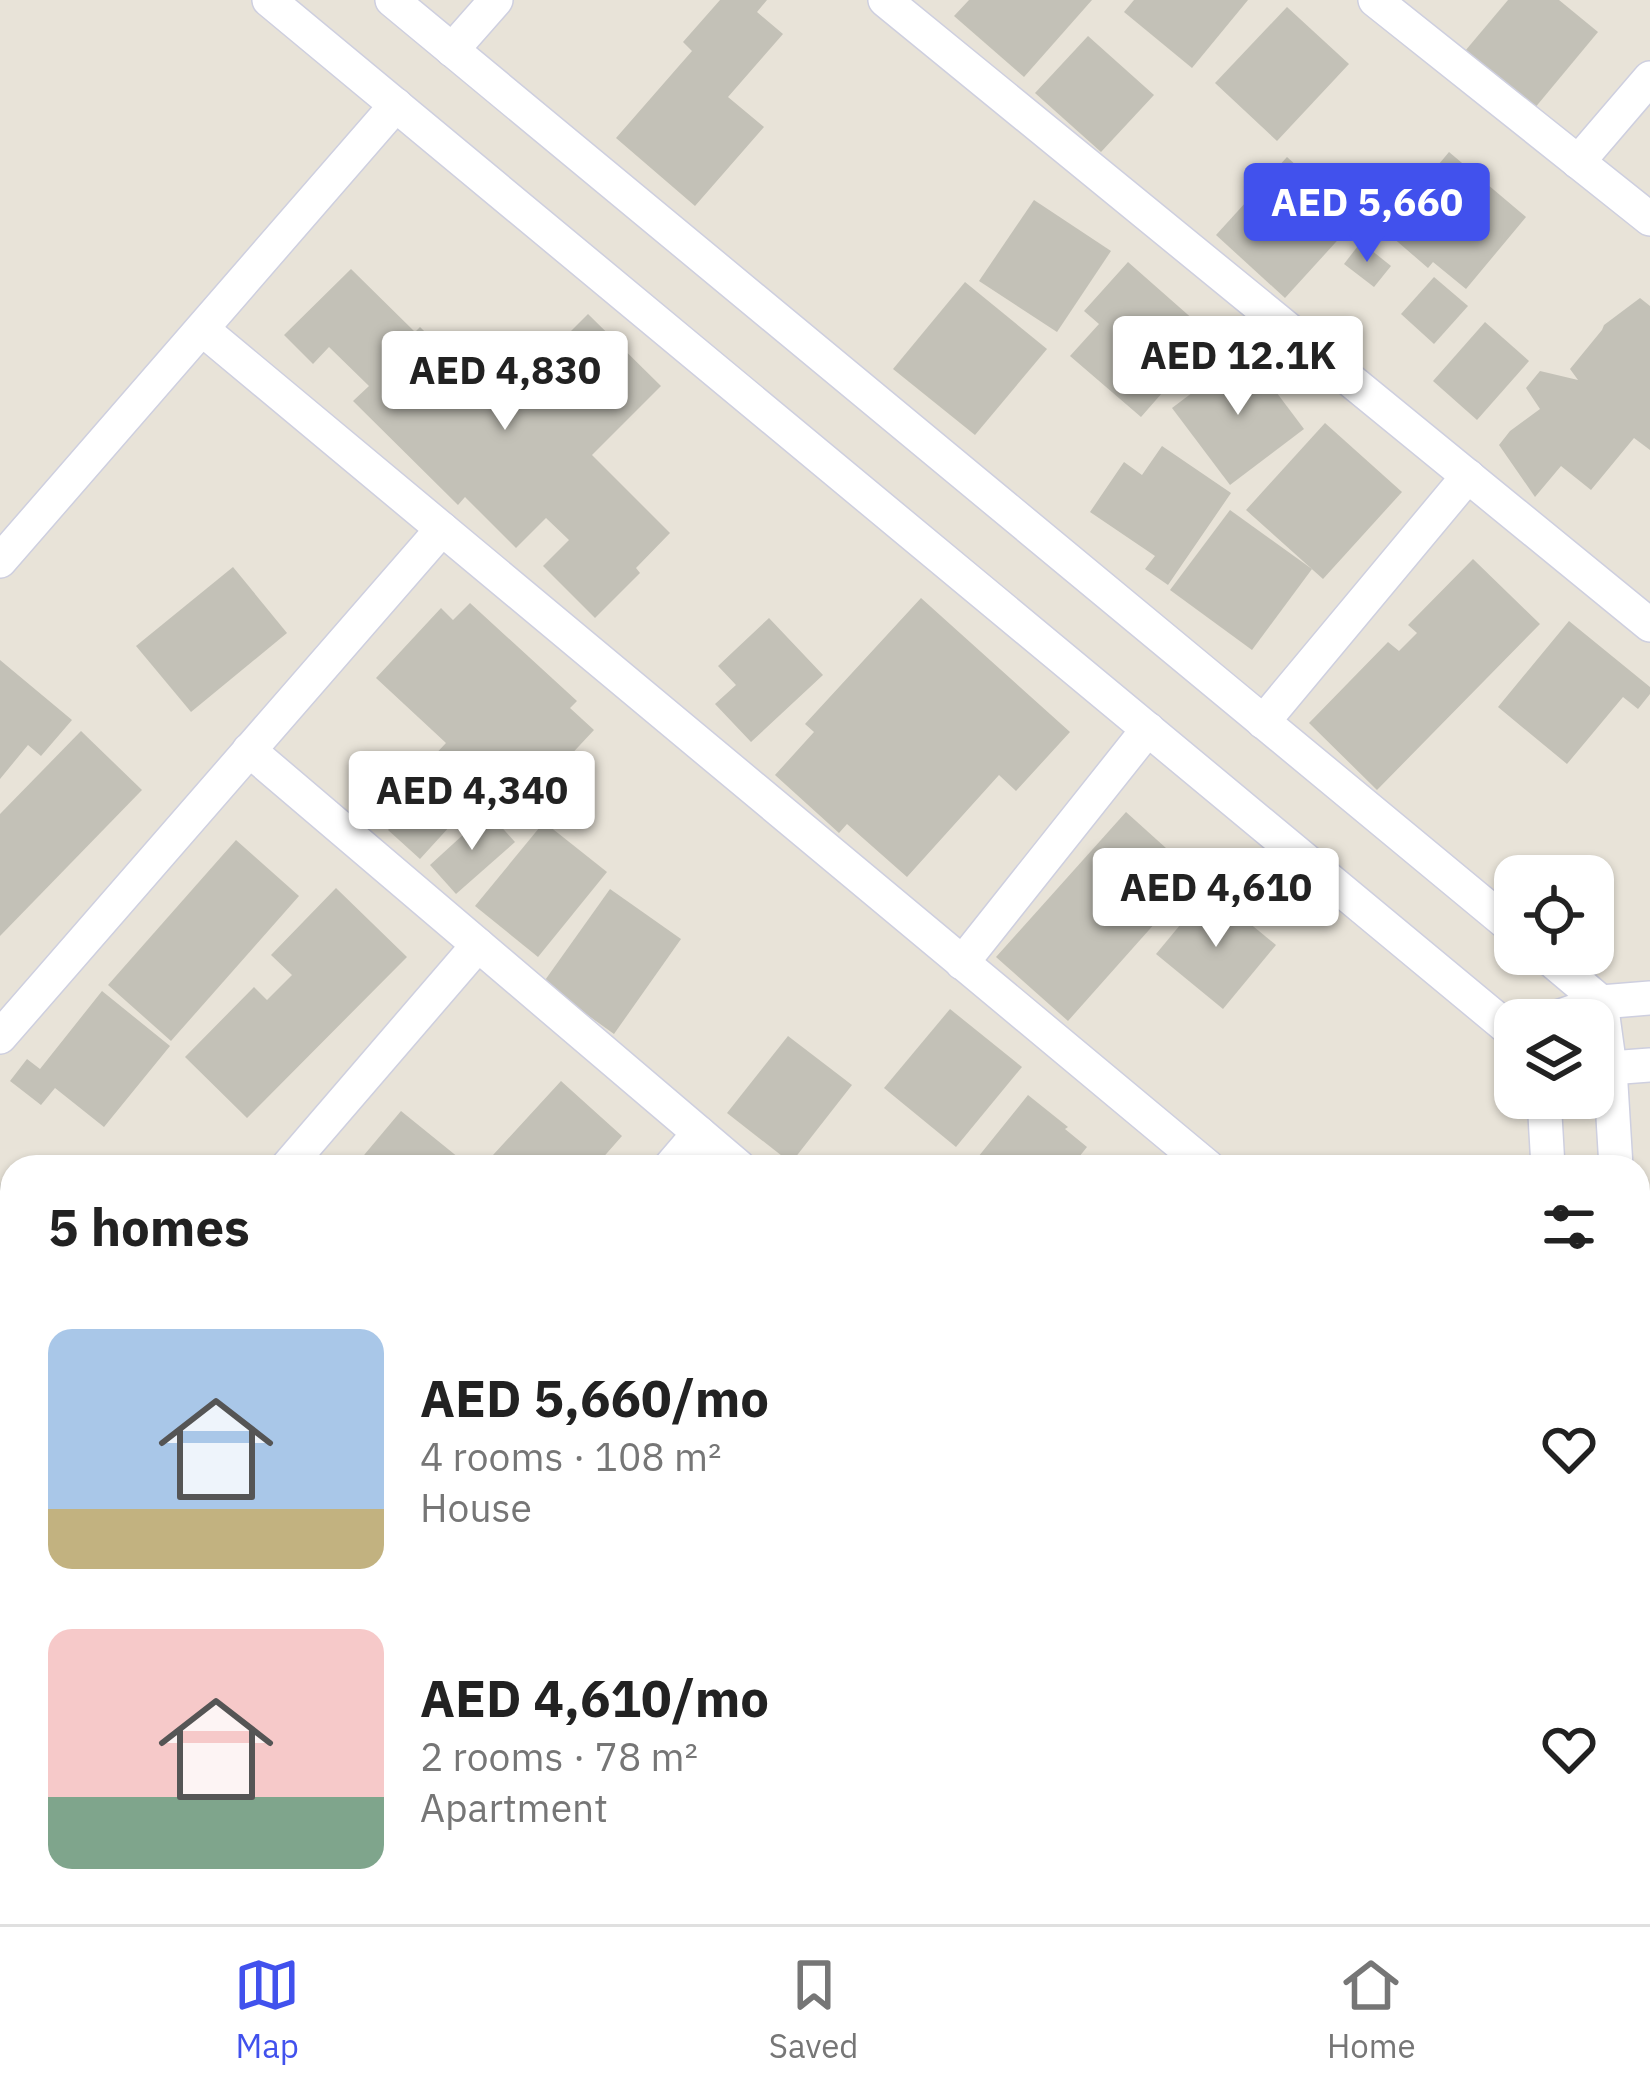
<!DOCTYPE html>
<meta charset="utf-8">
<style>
body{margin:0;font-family:"IBM Plex Sans",sans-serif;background:#f6f6f6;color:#222;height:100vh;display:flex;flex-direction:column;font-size:45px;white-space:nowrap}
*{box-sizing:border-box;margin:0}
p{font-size:39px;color:#767676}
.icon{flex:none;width:66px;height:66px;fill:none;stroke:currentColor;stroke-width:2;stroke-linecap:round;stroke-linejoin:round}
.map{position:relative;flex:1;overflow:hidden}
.panel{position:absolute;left:0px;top:1155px;width:1650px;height:771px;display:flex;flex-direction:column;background:#fff;border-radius:36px 36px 0 0;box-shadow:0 3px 9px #0004}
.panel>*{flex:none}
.controls{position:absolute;left:1494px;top:855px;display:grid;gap:24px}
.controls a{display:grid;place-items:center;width:120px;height:120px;border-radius:24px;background:#fff;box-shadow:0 3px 9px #0004;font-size:60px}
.price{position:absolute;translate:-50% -102px;padding:0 27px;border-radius:12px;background:#fff;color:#222;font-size:39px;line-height:78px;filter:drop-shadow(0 3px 6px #0008)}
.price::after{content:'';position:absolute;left:50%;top:72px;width:36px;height:27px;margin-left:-18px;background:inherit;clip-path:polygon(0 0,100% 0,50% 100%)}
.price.active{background:#4151ed;color:#fff}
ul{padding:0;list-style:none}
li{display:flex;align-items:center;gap:36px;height:300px;padding:0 48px}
li span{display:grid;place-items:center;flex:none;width:336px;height:240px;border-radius:24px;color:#555}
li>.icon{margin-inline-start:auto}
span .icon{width:144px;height:144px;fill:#fffc;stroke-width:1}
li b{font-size:51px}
h2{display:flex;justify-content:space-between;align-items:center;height:144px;padding:0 48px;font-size:51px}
.tabs{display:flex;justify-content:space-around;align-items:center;height:168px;border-top:3px solid #e0e0e0;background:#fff;font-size:33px;color:#767676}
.tabs a{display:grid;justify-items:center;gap:6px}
.tabs .active{color:#4151ed}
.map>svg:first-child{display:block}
</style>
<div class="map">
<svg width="1650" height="1924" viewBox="0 0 1650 1924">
<rect width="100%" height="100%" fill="#e8e3d8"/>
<!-- building -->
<g fill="#c3c1b7">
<path d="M 720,0 L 767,0 L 757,12 L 783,34 L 728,97 L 764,127 L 695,206 L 616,138 L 692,51 L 683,42 Z"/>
<path d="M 969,0 L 1092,0 L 1024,77 L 954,16 Z"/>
<path d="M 1134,0 L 1248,0 L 1192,68 L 1124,12 Z"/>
<path d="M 1508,0 L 1559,0 L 1598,32 L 1529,115 L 1460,57 Z"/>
<path d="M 1287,7 L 1349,64 L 1277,141 L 1215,83 Z"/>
<path d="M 1088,36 L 1154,95 L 1101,152 L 1035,93 Z"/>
<path d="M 1449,152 L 1526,217 L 1466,289 L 1433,262 L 1428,268 L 1384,230 Z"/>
<path d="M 1287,157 L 1356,220 L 1285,298 L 1216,235 Z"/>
<path d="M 1034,200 L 1111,251 L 1057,332 L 979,281 Z"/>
<path d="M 1361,242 L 1391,266 L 1374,287 L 1344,264 Z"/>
<path d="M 1128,262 L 1212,336 L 1141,417 L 1070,356 L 1099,324 L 1084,311 Z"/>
<path d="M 351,269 L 415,332 L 420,327 L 498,404 L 588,314 L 661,386 L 592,455 L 670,533 L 636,568 L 640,573 L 595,618 L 543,566 L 569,540 L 546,518 L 516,548 L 465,497 L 458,505 L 353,401 L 369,386 L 329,347 L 313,364 L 284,335 Z"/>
<path d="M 1434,277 L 1468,306 L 1434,344 L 1401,314 Z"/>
<path d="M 965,282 L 1047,349 L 975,435 L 893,369 Z"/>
<path d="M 1640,298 L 1650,306 L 1650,450 L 1634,438 L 1591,490 L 1561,466 L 1535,497 L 1499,445 L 1510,431 L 1540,409 L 1526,388 L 1540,371 L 1578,380 L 1570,369 L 1602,330 L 1604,325 Z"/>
<path d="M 1485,322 L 1529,361 L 1477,420 L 1433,381 Z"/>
<path d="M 1246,352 L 1304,429 L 1230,485 L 1172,408 Z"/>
<path d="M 1325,423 L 1402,492 L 1323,579 L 1246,510 Z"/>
<path d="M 1162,446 L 1231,493 L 1168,585 L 1145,569 L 1155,556 L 1090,512 L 1124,462 L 1142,475 Z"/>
<path d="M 1230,510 L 1312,569 L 1252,650 L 1170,590 Z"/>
<path d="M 1473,559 L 1540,624 L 1377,790 L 1309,723 L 1388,642 L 1399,651 L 1417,633 L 1408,625 Z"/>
<path d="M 233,567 L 287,633 L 191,712 L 136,646 Z"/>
<path d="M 921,598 L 1070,732 L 1016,791 L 999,775 L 907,877 L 847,824 L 839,833 L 775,775 L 814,732 L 805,724 Z"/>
<path d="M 470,603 L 577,701 L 570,708 L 594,730 L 523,806 L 493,779 L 420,859 L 388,830 L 440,774 L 427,763 L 446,743 L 376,678 L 441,608 L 453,620 Z"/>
<path d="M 769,618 L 823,675 L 751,742 L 715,704 L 736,685 L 718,666 Z"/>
<path d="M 1569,621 L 1650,687 L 1650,694 L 1638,709 L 1623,697 L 1567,764 L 1498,707 Z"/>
<path d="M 0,660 L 72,720 L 41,756 L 28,745 L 0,779 Z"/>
<path d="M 81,731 L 142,790 L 0,936 L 0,814 Z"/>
<path d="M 488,812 L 515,842 L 456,894 L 430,865 Z"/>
<path d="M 1126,812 L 1197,876 L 1068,1021 L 996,957 Z"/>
<path d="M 544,822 L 607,872 L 538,957 L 475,906 Z"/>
<path d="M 236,840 L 299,896 L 171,1041 L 108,985 Z"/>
<path d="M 336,888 L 407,957 L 247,1118 L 185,1057 L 254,987 L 267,1000 L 292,975 L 271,955 Z"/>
<path d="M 610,889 L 681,939 L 614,1034 L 543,983 Z"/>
<path d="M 1209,890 L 1276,945 L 1223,1009 L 1156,954 Z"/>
<path d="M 102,991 L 170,1046 L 104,1127 L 55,1088 L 41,1105 L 10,1081 L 27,1059 L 40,1069 Z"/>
<path d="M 950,1009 L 1022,1067 L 956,1147 L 884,1088 Z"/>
<path d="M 788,1036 L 852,1085 L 791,1163 L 727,1113 Z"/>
<path d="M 561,1081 L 622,1136 L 600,1161 L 607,1167 L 482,1167 Z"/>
<path d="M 1028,1095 L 1068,1127 L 1065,1129 L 1087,1147 L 1071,1167 L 980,1167 L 974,1162 Z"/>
<path d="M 401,1111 L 464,1162 L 460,1167 L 354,1167 Z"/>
<path d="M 0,1183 L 12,1196 L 12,1244 L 0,1255 Z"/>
<path d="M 0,1774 L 12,1783 L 12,1885 L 0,1899 Z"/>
<path d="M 12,1900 L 12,1914 L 108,1914 L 98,1924 L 6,1924 L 0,1918 L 0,1912 Z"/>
<path d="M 654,1914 L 783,1914 L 773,1924 L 644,1924 Z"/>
<rect x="1153" y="1914" width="108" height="10"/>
<path d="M 1345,1914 L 1441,1914 L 1442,1924 L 1346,1924 Z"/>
</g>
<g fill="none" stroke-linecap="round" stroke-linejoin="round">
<!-- minor casing -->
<g stroke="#cecfdf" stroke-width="36">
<g id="minor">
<path d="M 269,0 L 1515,1034"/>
<path d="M 392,0 L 1515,930"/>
<path d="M 885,0 L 1650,625"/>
<path d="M 1375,0 L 1650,219"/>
<path d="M 452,50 L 496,0"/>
<path d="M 1578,162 L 1650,78"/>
<path d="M 202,329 L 1208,1167"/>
<path d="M 0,561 L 396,105"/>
<path d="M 1263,722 L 1468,476"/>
<path d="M 249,750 L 739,1167"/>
<path d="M 1544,954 L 1601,1002 L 1610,1068 L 1616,1167"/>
<path d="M 962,963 L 1148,729"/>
<path d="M 1558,1020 L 1560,1016 L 1601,1002 L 1650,998"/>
<path d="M 0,1037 L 442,529"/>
<path d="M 1593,1065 L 1610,1068 L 1650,1065"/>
<path d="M 1544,1098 L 1548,1167"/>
<path d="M 287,1167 L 478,945"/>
<path d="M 670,1167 L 699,1133"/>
<path d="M 0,1500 L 12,1486"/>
<path d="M 1638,1530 L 1650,1726"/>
<path d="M 0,1700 L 12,1711"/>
<path d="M 231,1914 L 241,1924"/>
<path d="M 1316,1914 L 1317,1924"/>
<path d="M 1599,1914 L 1599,1924"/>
<path d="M 617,1924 L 626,1914"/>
<path d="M 993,1924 L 997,1914"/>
</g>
</g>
<!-- minor -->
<use href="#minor" stroke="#fff" stroke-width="33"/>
</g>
</svg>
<div class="controls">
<a><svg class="icon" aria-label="locate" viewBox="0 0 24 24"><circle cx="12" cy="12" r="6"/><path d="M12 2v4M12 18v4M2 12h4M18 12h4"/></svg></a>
<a><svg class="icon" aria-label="layers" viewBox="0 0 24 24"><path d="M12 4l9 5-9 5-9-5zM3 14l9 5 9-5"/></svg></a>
</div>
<b class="price active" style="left:1367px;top:265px">AED 5,660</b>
<b class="price" style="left:1238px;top:418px">AED 12.1K</b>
<b class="price" style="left:505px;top:433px">AED 4,830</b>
<b class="price" style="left:472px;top:853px">AED 4,340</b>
<b class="price" style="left:1216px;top:950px">AED 4,610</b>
<section class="panel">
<h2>5 homes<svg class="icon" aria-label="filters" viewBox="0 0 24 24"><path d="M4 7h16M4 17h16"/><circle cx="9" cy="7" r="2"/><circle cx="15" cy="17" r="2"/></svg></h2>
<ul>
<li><span style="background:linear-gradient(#a9c7e8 75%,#c2b280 0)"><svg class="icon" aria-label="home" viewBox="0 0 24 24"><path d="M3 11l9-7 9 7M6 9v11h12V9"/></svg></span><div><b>AED 5,660/mo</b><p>4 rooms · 108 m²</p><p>House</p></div><svg class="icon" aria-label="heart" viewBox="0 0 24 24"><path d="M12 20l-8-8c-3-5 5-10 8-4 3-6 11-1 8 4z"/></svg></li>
<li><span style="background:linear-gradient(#f6c9c9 70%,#7fa58c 0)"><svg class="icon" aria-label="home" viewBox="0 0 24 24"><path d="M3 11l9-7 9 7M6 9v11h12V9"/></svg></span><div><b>AED 4,610/mo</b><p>2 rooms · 78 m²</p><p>Apartment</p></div><svg class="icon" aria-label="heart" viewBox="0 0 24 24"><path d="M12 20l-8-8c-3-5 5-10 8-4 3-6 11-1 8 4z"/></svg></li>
</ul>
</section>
</div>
<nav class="tabs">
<a class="active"><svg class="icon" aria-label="map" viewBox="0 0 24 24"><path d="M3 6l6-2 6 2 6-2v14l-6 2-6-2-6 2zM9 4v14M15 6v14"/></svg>Map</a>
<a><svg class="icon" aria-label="saved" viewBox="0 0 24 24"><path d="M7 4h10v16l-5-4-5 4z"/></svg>Saved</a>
<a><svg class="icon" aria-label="home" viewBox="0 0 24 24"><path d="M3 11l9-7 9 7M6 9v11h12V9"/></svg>Home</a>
</nav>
